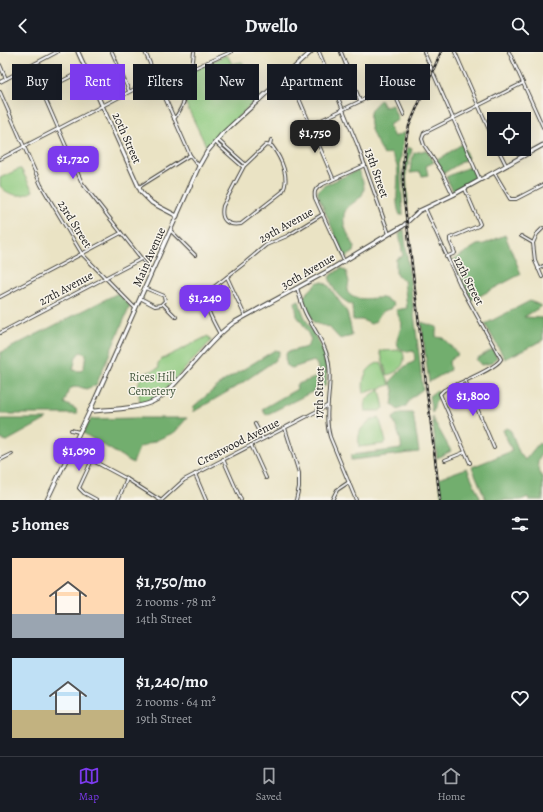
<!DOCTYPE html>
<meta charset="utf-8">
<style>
body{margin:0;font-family:Alegreya,serif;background:#20242c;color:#f1f3f6;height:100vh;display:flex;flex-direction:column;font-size:15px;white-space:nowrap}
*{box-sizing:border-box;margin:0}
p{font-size:13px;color:#9ea1a6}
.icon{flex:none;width:22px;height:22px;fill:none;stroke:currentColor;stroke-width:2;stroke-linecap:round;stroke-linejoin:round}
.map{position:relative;height:448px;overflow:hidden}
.sheet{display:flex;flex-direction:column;background:#171b24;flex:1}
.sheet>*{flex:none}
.hud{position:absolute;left:12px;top:12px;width:519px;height:36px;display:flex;gap:8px}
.controls{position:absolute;left:487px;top:60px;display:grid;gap:8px}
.controls a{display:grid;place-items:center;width:44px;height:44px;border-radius:0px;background:#171b24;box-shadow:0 4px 16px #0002;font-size:20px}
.price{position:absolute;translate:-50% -34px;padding:0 9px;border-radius:8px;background:#7c3aed;color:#fff;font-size:13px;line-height:26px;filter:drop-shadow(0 1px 2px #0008)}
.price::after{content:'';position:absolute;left:50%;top:24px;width:12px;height:9px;margin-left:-6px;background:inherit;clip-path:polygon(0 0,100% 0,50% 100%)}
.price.current{background:#222;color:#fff}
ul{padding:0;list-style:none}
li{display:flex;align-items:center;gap:12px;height:100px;padding:0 12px}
li span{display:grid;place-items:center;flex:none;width:112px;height:80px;border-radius:0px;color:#555}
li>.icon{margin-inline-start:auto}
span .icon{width:48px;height:48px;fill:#fffc;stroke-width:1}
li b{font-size:17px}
h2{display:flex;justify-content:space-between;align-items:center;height:48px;padding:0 12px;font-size:17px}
.pill{padding:0 14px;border-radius:0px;background:#171b24;box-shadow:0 4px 16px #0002;font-size:14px;line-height:36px}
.pill.current{background:#7c3aed;color:#fff}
header{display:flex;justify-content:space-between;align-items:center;height:52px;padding:0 12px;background:#171b24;font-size:18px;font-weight:600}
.dock{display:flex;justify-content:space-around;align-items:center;height:56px;border-top:1px solid #363941;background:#171b24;font-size:11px;color:#9ea1a6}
.dock a{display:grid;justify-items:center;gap:2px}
.dock .current{color:#7c3aed}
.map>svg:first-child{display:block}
</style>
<header><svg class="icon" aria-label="back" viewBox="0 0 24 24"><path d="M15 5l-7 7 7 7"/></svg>Dwello<svg class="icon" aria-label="search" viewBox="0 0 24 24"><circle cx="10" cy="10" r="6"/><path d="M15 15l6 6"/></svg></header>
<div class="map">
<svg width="543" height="448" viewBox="0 0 543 448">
<rect width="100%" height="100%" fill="#f7f3e8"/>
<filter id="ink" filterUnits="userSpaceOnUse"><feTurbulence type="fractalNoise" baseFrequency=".025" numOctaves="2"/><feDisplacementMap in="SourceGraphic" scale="8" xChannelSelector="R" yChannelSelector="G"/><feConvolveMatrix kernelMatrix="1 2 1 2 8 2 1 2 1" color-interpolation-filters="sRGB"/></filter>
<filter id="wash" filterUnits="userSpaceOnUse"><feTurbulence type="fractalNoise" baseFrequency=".012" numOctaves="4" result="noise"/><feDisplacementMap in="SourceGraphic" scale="16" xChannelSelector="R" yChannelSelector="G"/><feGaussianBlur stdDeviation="0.9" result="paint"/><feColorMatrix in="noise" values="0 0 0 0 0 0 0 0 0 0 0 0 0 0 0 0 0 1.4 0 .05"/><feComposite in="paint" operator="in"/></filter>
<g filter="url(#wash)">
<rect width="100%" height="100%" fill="#eae3c4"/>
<!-- green -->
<g fill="#8eca7f" stroke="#55734e">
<path d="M 227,3 L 232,12 L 242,10 C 251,19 253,34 261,44 L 215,86 L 207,96 L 184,48 L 193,18 Z"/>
<path d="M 19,117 L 21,117 L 33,139 C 21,146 9,144 0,134 L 0,126 Z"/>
<path d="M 208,284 L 211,289 L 163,340 L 150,348 L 140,351 L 138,334 L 141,323 L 159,316 L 158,311 L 162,307 Z"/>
<path d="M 402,298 C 408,311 400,320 387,323 L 380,299 Z"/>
<path d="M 381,310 L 390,333 L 364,341 C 361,327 366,314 381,310 Z"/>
<path d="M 380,338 L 384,356 L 379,359 L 365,359 C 362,347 370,343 380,338 Z"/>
<path d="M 379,365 L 386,390 L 384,392 L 359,395 C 357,377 363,372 379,365 Z"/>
</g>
<!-- forest -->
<g fill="#72ae6e" stroke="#476545" fill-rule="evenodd">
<path d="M 380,48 L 384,55 L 392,52 L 398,68 L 390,72 L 389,75 L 394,85 L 405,80 L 400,110 L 403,163 L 400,163 C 391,144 406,117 390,101 L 384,103 C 377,90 367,77 370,61 C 371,56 376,52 380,48 Z"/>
<path d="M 462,92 L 468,106 L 444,121 L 436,109 Z"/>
<path d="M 407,95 L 412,97 L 406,121 L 408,153 L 406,153 L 403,123 Z"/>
<path d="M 426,98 L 434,110 L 426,114 L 428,123 L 422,124 L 420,120 L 410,121 L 411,112 L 414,101 Z"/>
<path d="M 471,114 L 476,126 L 453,139 L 446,125 Z"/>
<path d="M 358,118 C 360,123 364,130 364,136 C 363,154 338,148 345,175 C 347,182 352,189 355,195 L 354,200 L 346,205 L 344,204 L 318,143 L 318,139 L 323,134 Z"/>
<path d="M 404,177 L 423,337 L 410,347 L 406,354 L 398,358 L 392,353 L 394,339 L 390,330 L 404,315 L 415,309 L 414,299 L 407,300 L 398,295 L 397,288 L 402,272 L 396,258 L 407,256 L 404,228 L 397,224 L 396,220 L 396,207 L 403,204 L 399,181 Z"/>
<path d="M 505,183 L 521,222 L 472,248 L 453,208 L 477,193 L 484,192 Z"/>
<path d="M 341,216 L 346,219 L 349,230 L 347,239 C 353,251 372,245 383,246 C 387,247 391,250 394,252 L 391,257 C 376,259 381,268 371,272 L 362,268 L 353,268 L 352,253 C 338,246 334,239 329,225 Z"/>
<path d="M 318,230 L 323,230 L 328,233 L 347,260 L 351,276 L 352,284 L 340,287 L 329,275 L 314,271 L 304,249 L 304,244 Z"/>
<path d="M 118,241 L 130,254 L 96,333 L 86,337 L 77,334 L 69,337 L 64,351 L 76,357 L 77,362 L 0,362 L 0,301 ZM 80,300 L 86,302 L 84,315 L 80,319 L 73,318 L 76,305 Z"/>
<path d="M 299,248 C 303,270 320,286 326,308 C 328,315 326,325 326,333 L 266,363 L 262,357 L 297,337 L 296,333 C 306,328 312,329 319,322 L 317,313 L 314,309 L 292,316 L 287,314 L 285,306 L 287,300 L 307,295 L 311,288 L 305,275 L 297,264 L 295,250 Z"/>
<path d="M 530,249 L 542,254 L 524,265 L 543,266 L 543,288 L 505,307 L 485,272 Z"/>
<path d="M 421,270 L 437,275 L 436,280 L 436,285 L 443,286 L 458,302 L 449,309 L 450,318 L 429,330 Z"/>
<path d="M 493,297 L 497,305 L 492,311 L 481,313 L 476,307 Z"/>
<path d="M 275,298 L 279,299 L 279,302 L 274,309 L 239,333 L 193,360 L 194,354 L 224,329 Z"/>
<path d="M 437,338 L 440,344 L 435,351 L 433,360 L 432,361 L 429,344 Z"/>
<path d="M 400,361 L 413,361 L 419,400 L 351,408 L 351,403 L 401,397 C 403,389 395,375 393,366 Z"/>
<path d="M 432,365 L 451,399 L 437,406 Z"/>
<path d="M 136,366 L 187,366 L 175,380 L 139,396 L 133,411 L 83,381 L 91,367 Z"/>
<path d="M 0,367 L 47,367 L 7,389 L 0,387 Z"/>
<path d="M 507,376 L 511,379 L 519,400 L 525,408 L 539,391 L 543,394 C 543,402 539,404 538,410 C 537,415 540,423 543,426 L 543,448 L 529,448 L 528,445 L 521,448 L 486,448 L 472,415 L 512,399 L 503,378 Z"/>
<path d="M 467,416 L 481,448 L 442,448 L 439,426 Z"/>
</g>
</g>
<g filter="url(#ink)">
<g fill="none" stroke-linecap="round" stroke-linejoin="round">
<!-- street casing -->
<g stroke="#3b3a35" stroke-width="4">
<g id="street">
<path d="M 112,0 L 129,39"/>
<path d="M 145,0 L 187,96 L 190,103 L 199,114"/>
<path d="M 319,0 L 358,94 L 389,182"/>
<path d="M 341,0 L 360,49"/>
<path d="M 424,0 L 480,128"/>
<path d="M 455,0 L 494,89"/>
<path d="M 509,0 L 543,75"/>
<path d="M 0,13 L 6,27"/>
<path d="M 31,14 L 82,131 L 152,220"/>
<path d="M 192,17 L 231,0"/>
<path d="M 288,21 L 333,126"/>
<path d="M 0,30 L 57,0"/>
<path d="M 391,34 L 404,63"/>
<path d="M 42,39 L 86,17"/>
<path d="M 0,40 L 41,133 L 82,202 L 135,256"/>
<path d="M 174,67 C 188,51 192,20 194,0"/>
<path d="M 311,73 L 431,15"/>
<path d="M 217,88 L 219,89 L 245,112"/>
<path d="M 217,89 L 217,92 L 243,115"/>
<path d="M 266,93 L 272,94 C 281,106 291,127 282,140 L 241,172 C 227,174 220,168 223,154 L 244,114 Z"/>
<path d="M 270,93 L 271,88"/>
<path d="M 498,97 L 506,113"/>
<path d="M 0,107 L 156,26"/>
<path d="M 494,120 L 510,147 L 516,147 L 543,133"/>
<path d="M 139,135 L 190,103"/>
<path d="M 453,143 L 442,120 L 424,93 L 422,87 L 424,81 L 523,31"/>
<path d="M 425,156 L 461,235 L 501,307 C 496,317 455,333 444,338 L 440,342 L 470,411"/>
<path d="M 171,179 L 195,203"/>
<path d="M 521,184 L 533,191 L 535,209 L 542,225"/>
<path d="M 533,191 L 537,182 L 543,176"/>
<path d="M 446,205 L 455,201 L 450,189 L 450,186 L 478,174 L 480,172 L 465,137"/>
<path d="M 344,209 L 315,146 C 314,139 315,137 321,133 L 365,113"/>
<path d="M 538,217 L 543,214"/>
<path d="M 227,225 L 245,264"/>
<path d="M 297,236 C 300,245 302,254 306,262 C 313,276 323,288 327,303 C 335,330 322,358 330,385 L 356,448"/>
<path d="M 0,245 L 121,181"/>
<path d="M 140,246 L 155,254 L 161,253 L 165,249 L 164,244 L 162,243 L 145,236"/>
<path d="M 163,252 L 176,265"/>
<path d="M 0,281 L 141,207"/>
<path d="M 220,282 C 215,273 203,252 205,242 L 246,210 L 266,193 L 287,184 L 323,162"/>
<path d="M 465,328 L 494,396"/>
<path d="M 255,372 L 263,387"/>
<path d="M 285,376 L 299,421 L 299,435 L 296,448"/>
<path d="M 71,378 L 79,380"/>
<path d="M 251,393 L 266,426"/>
<path d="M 71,397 L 127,427 L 160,448"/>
<path d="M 223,407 L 241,448"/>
<path d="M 0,408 L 12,402"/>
<path d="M 92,408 L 79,436 L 84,441 L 97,448"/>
<path d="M 445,408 L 465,400"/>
<path d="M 195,422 L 206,448"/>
<path d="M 118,448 L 127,427"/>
<path d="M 162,448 L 184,428 L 327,354"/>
<path d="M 332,448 L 337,438 L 349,430"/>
</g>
</g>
<!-- secondary casing -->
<g stroke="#3b3a35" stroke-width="5">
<g id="secondary">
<path d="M 78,0 L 141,140 L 152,151 L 177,164"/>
<path d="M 90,358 L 94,359 C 113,357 135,357 152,350 C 164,345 173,333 182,324 C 198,306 213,286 233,271 L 326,220 L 389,182 L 403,174 L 419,159 L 453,143 L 543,93"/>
<path d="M 47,448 L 93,352 L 199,114 L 207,100 L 222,82 L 311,0"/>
</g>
</g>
<!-- street -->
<use href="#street" stroke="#fff" stroke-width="2"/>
<!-- secondary -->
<use href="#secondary" stroke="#fff" stroke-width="3"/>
<!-- rail casing -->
<g stroke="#1c1c1c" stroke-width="2.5">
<path id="rail" d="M 440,448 L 404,147 C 402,122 402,99 409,74 L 441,0"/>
</g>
<!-- rail -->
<use href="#rail" stroke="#f7f3e8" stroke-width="1" stroke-dasharray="3" stroke-linecap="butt"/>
</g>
</g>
<g text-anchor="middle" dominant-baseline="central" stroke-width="3" stroke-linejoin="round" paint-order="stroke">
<!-- street labels -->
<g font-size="12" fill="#1c1c1c" stroke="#f7f3e8">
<text transform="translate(127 86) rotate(66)">20th Street</text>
<text transform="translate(377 121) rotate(71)">13th Street</text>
<text transform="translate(75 172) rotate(58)">23rd Street</text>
<text transform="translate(286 173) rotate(-29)">29th Avenue</text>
<text transform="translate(149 205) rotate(-66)">Main Avenue</text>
<text transform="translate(308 219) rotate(-30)">30th Avenue</text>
<text transform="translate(469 229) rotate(63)">12th Street</text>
<text transform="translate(66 236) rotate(-28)">27th Avenue</text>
<text transform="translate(319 341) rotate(-89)">17th Street</text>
<text transform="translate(238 390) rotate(-27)">Crestwood Avenue</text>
</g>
<!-- park labels -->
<g font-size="12" fill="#44593f" stroke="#f7f3e8">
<text x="152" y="325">Rices Hill<tspan x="152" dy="14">Cemetery</tspan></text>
</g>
</g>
</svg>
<div class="controls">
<a><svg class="icon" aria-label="locate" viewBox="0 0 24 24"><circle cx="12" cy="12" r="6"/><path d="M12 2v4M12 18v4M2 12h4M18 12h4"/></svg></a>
</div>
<b class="price current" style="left:315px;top:102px">$1,750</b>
<b class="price" style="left:73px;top:128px">$1,720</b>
<b class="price" style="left:205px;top:267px">$1,240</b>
<b class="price" style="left:473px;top:365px">$1,800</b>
<b class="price" style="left:79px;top:420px">$1,090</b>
<div class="hud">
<a class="pill">Buy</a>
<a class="pill current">Rent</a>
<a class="pill">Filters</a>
<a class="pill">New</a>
<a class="pill">Apartment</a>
<a class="pill">House</a>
</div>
</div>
<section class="sheet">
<h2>5 homes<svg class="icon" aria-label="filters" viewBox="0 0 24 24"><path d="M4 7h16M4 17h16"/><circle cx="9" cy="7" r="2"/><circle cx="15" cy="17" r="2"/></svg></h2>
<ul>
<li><span style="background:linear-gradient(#ffd9b3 70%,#9aa5b1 0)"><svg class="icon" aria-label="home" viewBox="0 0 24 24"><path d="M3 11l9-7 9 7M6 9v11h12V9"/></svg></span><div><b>$1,750/mo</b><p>2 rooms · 78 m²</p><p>14th Street</p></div><svg class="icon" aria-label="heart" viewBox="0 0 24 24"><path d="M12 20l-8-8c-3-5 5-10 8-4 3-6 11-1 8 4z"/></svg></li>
<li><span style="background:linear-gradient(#bfe0f5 65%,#c2b280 0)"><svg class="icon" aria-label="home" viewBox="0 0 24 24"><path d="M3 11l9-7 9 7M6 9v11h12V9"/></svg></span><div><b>$1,240/mo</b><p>2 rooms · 64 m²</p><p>19th Street</p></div><svg class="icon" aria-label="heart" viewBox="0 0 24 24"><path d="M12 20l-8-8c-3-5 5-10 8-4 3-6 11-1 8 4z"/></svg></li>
</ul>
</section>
<nav class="dock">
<a class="current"><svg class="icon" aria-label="map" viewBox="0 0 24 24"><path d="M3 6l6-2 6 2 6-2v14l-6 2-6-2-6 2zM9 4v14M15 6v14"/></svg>Map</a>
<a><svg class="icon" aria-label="saved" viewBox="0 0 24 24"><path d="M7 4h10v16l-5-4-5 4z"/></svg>Saved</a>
<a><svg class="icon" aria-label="home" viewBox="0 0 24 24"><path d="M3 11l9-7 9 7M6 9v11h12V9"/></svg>Home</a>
</nav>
